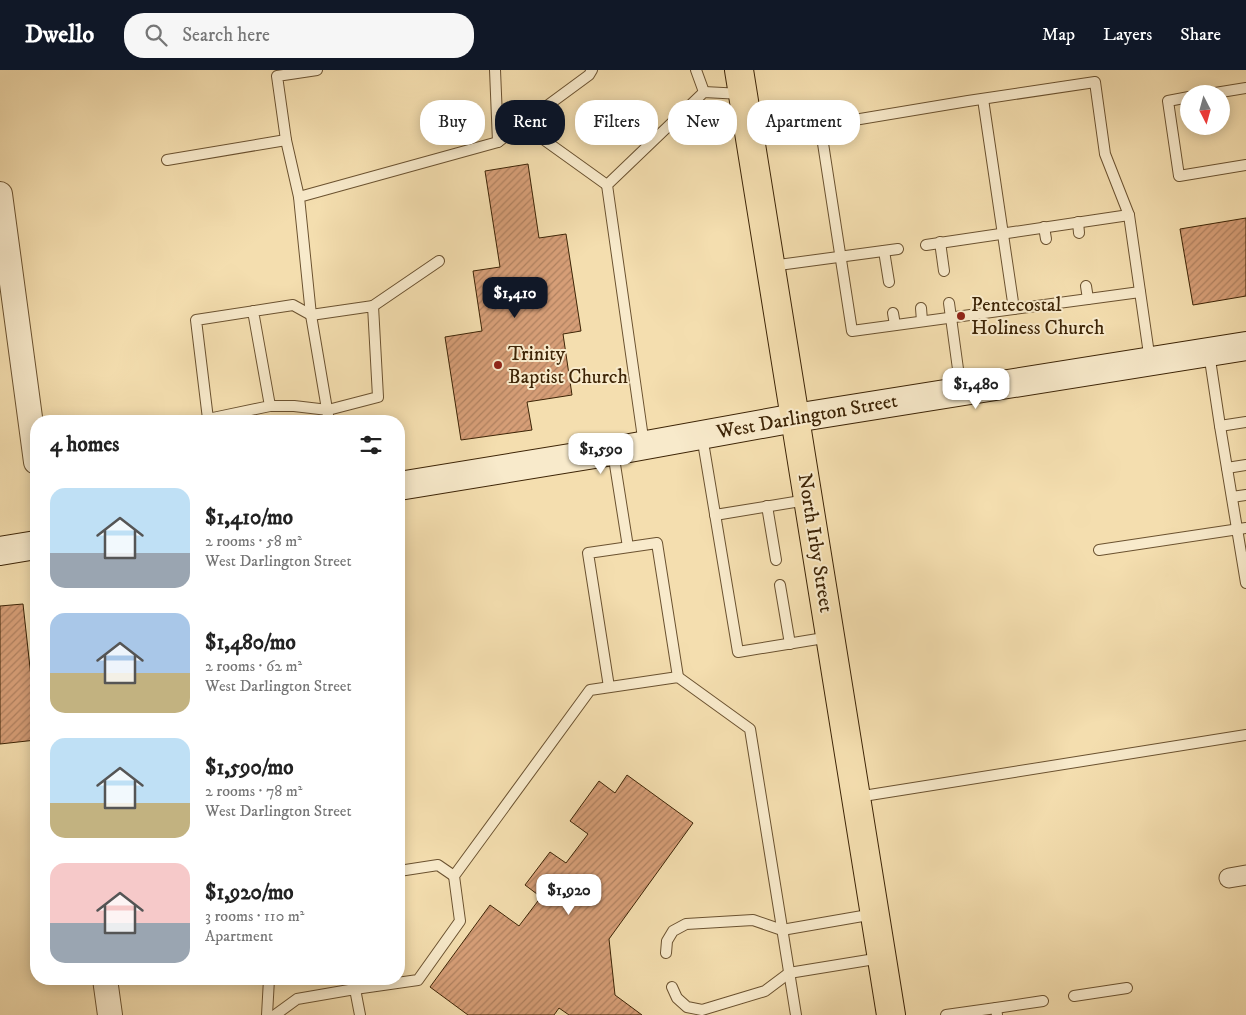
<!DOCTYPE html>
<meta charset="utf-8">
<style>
body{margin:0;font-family:"IM FELL DW Pica",serif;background:#f6f6f6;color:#222;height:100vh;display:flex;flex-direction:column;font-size:19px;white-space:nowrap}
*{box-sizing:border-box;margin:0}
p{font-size:16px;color:#767676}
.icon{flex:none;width:28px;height:28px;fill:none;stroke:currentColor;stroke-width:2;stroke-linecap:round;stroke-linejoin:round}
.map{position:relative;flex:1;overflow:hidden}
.side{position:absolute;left:30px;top:345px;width:375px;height:570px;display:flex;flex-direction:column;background:#fff;border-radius:20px;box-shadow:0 2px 12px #0003}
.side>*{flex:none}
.guide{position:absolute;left:420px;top:30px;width:475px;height:45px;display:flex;gap:10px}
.needle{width:32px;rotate:174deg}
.fabs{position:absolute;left:1180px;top:15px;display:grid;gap:10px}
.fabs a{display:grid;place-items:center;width:50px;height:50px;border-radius:50%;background:#fff;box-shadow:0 2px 12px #0003;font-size:25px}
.price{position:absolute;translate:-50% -42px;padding:0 11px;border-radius:10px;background:#fff;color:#222;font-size:16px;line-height:32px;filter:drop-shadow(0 1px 2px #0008)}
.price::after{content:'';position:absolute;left:50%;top:30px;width:15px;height:11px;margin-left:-8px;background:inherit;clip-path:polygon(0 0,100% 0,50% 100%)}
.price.selected{background:#111827;color:#fff}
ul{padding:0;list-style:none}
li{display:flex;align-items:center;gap:15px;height:125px;padding:0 20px}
li span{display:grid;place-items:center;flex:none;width:140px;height:100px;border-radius:15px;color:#555}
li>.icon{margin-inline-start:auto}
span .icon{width:60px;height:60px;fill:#fffc;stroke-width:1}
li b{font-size:21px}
h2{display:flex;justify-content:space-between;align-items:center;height:60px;padding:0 20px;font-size:21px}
.tag{padding:0 18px;border-radius:20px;background:#fff;box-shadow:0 2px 12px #0003;font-size:18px;line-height:45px}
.tag.selected{background:#111827;color:#fff}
header{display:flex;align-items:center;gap:30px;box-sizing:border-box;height:70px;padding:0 25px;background:#111827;color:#fff}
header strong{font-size:24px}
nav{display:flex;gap:28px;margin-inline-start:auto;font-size:18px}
.search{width:350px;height:45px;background:#f6f6f6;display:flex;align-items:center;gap:12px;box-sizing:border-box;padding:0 18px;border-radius:20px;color:#767676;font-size:19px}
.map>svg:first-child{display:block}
</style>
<header>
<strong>Dwello</strong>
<div class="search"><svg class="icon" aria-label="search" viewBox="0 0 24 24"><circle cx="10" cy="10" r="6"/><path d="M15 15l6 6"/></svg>Search here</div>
<nav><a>Map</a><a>Layers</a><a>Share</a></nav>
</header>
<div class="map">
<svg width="1246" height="945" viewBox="0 0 1246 945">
<defs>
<pattern id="building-hatch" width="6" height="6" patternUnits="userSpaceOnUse" patternTransform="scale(1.25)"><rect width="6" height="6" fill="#d69e77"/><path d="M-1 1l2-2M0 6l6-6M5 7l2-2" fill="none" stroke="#af8160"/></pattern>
</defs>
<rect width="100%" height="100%" fill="#f4deaf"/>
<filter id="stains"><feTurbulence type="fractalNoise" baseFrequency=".004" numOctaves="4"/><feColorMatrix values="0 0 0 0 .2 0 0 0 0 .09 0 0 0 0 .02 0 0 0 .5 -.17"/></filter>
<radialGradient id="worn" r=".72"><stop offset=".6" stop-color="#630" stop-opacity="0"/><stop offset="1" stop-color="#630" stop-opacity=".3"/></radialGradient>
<!-- building -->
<g fill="url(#building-hatch)" stroke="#3d2406">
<path d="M 528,94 L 539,168 L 566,164 L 581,261 L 563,264 L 572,325 L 527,332 L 532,360 L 461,370 L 445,267 L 482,261 L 473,201 L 500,197 L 485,101 Z"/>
<path d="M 1246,148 L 1246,226 L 1193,235 L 1180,159 Z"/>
<path d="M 23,534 L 36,652 L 36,670 L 0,674 L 0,536 Z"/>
<path d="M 627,705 L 693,753 L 609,869 L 615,925 L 642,945 L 569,945 L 559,938 L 554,945 L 468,945 L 430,917 L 490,835 L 519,856 L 541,827 L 525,815 L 550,782 L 566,793 L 588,764 L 570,751 L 599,711 L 615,723 Z"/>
</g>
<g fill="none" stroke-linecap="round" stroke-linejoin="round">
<!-- service casing -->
<g stroke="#6b5230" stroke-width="12">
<g id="service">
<path d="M 495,0 L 498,72 L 589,5 L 592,0"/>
<path d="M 696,0 L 704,22"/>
<path d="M 1209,24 L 1246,18"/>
<path d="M 1189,27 L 1168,31 L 1179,106 L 1246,95"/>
<path d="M 983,29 L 1014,239"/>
<path d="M 522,54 L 607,115"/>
<path d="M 820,54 L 852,261 L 1140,222"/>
<path d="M 752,67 L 968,31 L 1095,12 L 1105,84 L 1129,145 L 1150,291"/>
<path d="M 167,90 L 286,70"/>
<path d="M 299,127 L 286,70 L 277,6 L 317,0"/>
<path d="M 1078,152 L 1079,163"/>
<path d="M 1044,157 L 1046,169"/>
<path d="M 940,172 L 944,201"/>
<path d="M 926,175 L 1129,145"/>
<path d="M 884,181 L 889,212"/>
<path d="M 771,196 L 898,179"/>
<path d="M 1086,216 L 1088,229"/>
<path d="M 949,233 L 961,321"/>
<path d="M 373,236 L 439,191"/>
<path d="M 921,238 L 922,251"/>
<path d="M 253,241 L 270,336 L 208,349 L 196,250 L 293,235 L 311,245 L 373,236 L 378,327 L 328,340 L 294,336 L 270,336"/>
<path d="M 893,243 L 895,255"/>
<path d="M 1209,283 L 1220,356 L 1246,352"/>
<path d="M 329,351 L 311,245 L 299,127 L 498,72"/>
<path d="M 1220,356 L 1246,513"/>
<path d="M 702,366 L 738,582 L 830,567"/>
<path d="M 644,375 L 607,115 L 704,22 L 742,24"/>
<path d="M 613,382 L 628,477"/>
<path d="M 1227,398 L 1246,395"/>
<path d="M 1232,427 L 1246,425"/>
<path d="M 767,436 L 776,490"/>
<path d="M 715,445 L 807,430"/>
<path d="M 1099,480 L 1246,458"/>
<path d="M 780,515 L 790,574"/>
<path d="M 609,617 L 588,483 L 657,473 L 678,607"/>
<path d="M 857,727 L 1246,665"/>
<path d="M 399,801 L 438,795 L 454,806"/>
<path d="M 666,883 L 667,871 L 673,861 L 686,854 L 753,850 L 782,860 L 874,844"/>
<path d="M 354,909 L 355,919 L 418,910 L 460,851 L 454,806 L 590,620 L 678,607 L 750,659 L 796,945"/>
<path d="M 672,917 L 677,928 L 687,937 L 702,940 L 765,921 L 789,903 L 881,888"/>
<path d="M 1074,926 L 1127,918"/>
<path d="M 996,938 L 1043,931"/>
<path d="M 267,945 L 269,909"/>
<path d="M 275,945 L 297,929 L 355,919 L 360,945"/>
<path d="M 946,945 L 996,938 L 997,945"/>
</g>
</g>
<!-- minor casing -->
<g stroke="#6b5230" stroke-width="21">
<path id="minor" d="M 1229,808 L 1246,805"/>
</g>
<!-- tertiary casing -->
<g stroke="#6b5230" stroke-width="26">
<g id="tertiary">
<path d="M 0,124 L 36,392"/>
<path d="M 105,909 L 110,945"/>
</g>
</g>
<!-- secondary casing -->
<g stroke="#3d2406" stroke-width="30">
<g id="secondary">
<path d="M 399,416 L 613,381 L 795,348 L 1246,276"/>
<path d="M 0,481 L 36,475"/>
</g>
</g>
<!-- primary casing -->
<g stroke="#3d2406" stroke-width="30">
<path id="primary" d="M 739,0 L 891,945"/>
</g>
<!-- service -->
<use href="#service" stroke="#f8eacb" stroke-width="10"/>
<!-- minor -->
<use href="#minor" stroke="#f8eacb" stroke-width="19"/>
<!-- tertiary -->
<use href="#tertiary" stroke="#f8eacb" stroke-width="24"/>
<!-- secondary -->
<use href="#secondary" stroke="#f8eacb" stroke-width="28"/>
<!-- primary -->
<use href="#primary" stroke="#f4deaf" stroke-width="28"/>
</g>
<!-- markers -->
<g fill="#8f2418" stroke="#f8eacb" stroke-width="2">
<circle cx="961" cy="246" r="5"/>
<circle cx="498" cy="295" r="5"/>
</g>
<g text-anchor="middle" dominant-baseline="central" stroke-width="4" stroke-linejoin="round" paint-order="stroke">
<!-- poi labels -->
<g font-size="20" fill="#3d2406" stroke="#f8eacb" text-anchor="start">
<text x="971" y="235">Pentecostal<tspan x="971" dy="23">Holiness Church</tspan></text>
<text x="508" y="284">Trinity<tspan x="508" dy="23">Baptist Church</tspan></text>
</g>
<!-- street labels -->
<g font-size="20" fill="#3d2406" stroke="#f8eacb">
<text transform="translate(807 347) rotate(-10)">West Darlington Street</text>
<text transform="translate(815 473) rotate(81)">North Irby Street</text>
</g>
</g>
<rect width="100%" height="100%" filter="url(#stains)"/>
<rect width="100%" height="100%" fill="url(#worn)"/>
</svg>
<div class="fabs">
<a><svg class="needle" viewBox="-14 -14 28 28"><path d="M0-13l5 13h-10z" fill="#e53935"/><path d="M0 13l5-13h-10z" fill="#767676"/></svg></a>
</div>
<b class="price selected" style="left:515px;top:249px">$1,410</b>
<b class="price" style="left:976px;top:340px">$1,480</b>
<b class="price" style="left:601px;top:405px">$1,590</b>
<b class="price" style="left:569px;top:846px">$1,920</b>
<div class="guide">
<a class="tag">Buy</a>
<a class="tag selected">Rent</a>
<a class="tag">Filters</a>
<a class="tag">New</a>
<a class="tag">Apartment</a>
</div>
<section class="side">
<h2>4 homes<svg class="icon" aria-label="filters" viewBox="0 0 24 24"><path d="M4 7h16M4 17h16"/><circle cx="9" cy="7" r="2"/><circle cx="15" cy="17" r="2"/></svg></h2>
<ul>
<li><span style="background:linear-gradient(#bfe0f5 65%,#9aa5b1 0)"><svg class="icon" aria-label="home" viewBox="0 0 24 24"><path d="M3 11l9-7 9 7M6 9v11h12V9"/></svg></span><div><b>$1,410/mo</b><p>2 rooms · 58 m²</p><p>West Darlington Street</p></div></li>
<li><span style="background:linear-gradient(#a9c7e8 60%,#c2b280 0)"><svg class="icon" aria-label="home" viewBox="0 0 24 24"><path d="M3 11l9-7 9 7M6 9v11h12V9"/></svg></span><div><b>$1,480/mo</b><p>2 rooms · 62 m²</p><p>West Darlington Street</p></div></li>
<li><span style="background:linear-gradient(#bfe0f5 65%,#c2b280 0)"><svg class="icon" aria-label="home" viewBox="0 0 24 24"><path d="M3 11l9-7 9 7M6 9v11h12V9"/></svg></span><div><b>$1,590/mo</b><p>2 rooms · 78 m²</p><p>West Darlington Street</p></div></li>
<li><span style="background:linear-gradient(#f6c9c9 60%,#9aa5b1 0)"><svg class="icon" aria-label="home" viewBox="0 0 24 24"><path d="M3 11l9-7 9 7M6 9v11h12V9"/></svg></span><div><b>$1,920/mo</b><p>3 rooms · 110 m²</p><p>Apartment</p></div></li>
</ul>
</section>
</div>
